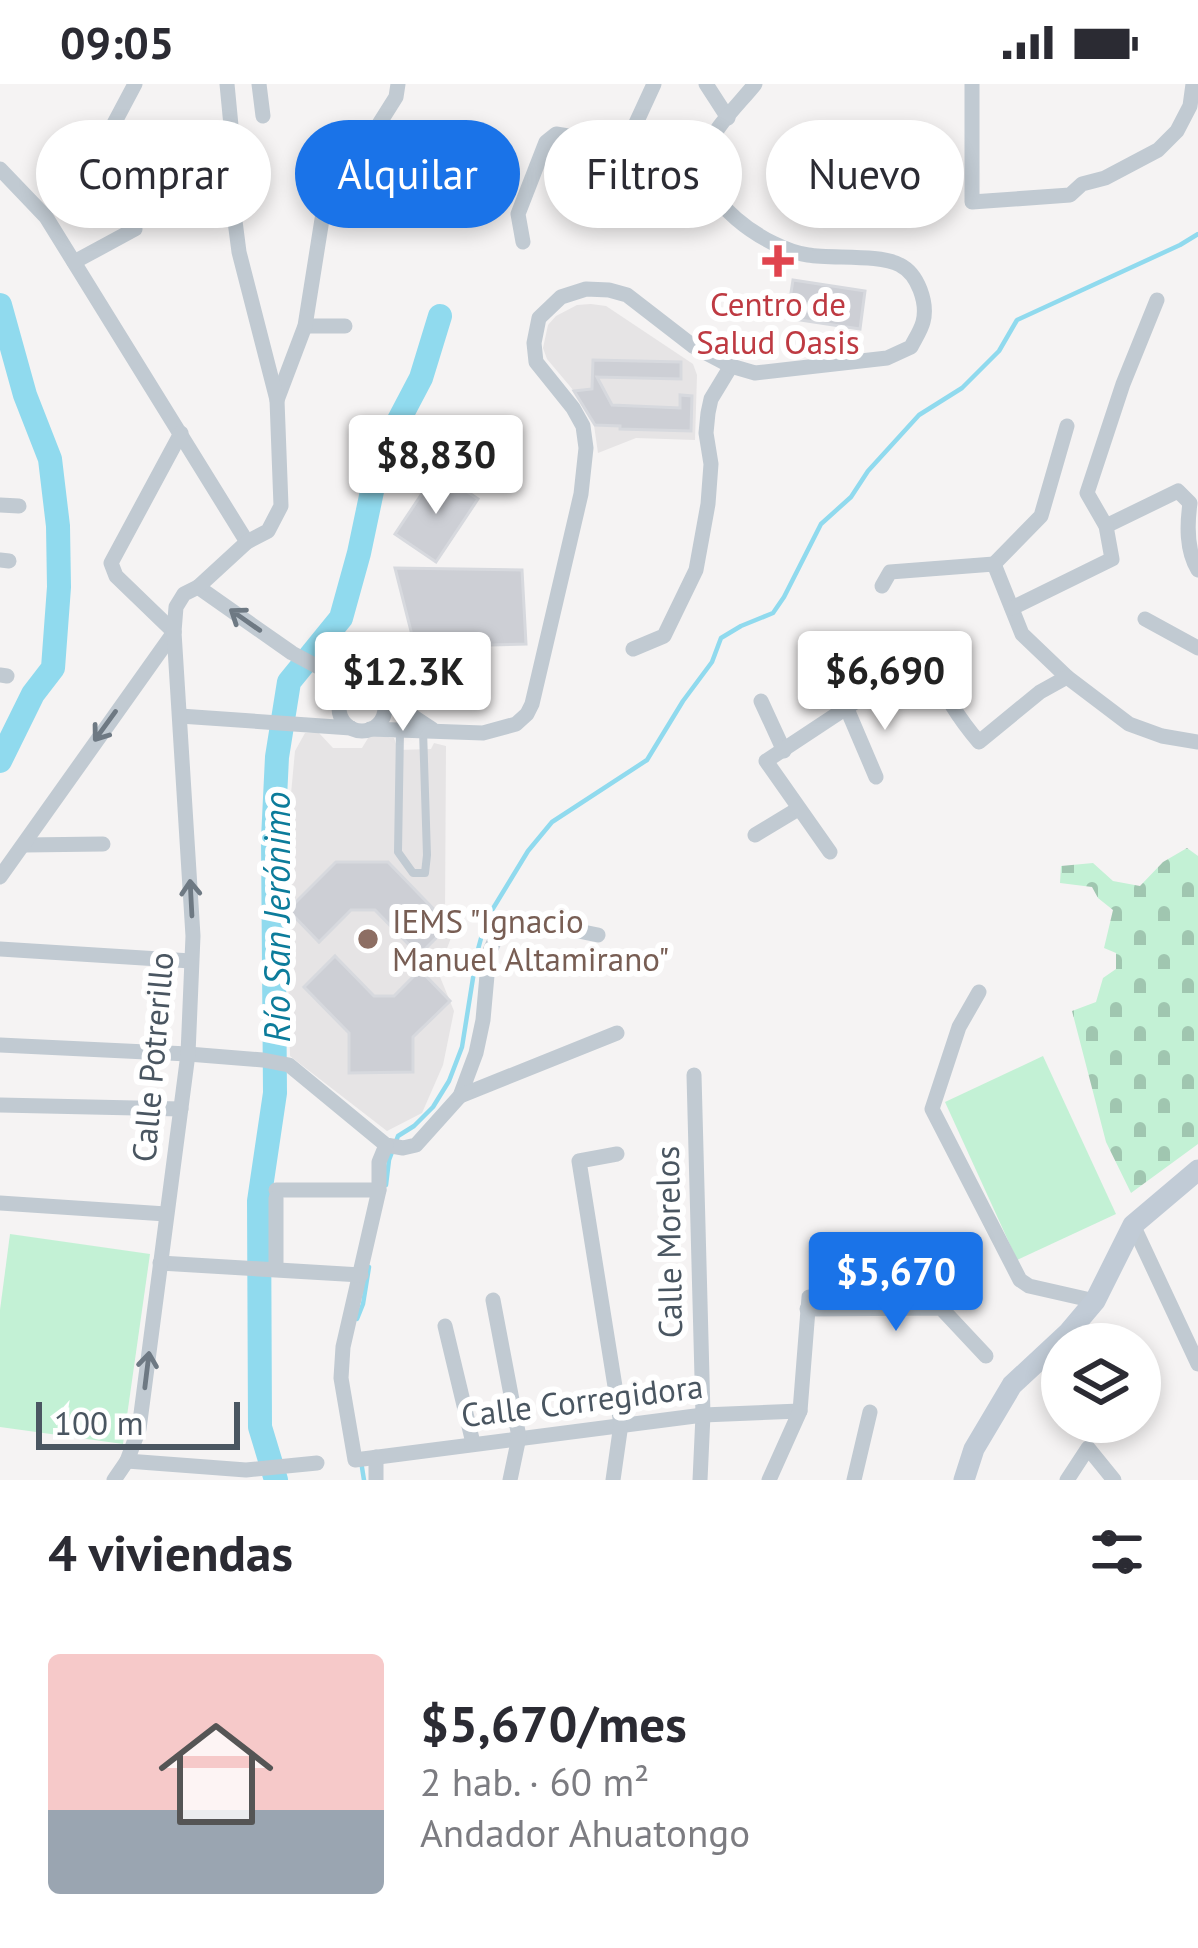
<!DOCTYPE html>
<html lang="es">
<meta charset="utf-8">
<style>
body{margin:0;font-family:"PT Sans",sans-serif;background:#f7f7f7;color:#2b2b33;height:100vh;display:flex;flex-direction:column;font-size:45px;white-space:nowrap}
*{box-sizing:border-box;margin:0}
p{font-size:39px;color:#7c7c81}
.icon{flex:none;width:66px;height:66px;fill:none;stroke:currentColor;stroke-width:2;stroke-linecap:round;stroke-linejoin:round}
.map{position:relative;height:1396px;overflow:hidden}
.details{display:flex;flex-direction:column;background:#fff;flex:1}
.details>*{flex:none}
.banner{position:absolute;left:36px;top:36px;width:1128px;height:108px;display:flex;gap:24px}
.controls{position:absolute;left:1041px;top:1239px;display:grid;gap:24px}
.controls a{display:grid;place-items:center;width:120px;height:120px;border-radius:50%;background:#fff;box-shadow:0 6px 18px #0003;font-size:60px}
.scale{position:absolute;left:36px;bottom:30px;width:204px;box-sizing:border-box;padding-left:12px;border:6px solid #4a5661;border-top:0;font-size:33px;line-height:42px;white-space:nowrap;color:#4a5661;-webkit-text-stroke:9px #fff;paint-order:stroke}
.price{position:absolute;translate:-50% -102px;padding:0 27px;border-radius:12px;background:#fff;color:#222;font-size:39px;line-height:78px;filter:drop-shadow(0 3px 6px #0008)}
.price::after{content:'';position:absolute;left:50%;top:72px;width:36px;height:27px;margin-left:-18px;background:inherit;clip-path:polygon(0 0,100% 0,50% 100%)}
.price.selected{background:#1a73e8;color:#fff}
ul{padding:0;list-style:none}
li{display:flex;align-items:center;gap:36px;height:300px;padding:0 48px}
li span{display:grid;place-items:center;flex:none;width:336px;height:240px;border-radius:12px;color:#555}
li>.icon{margin-inline-start:auto}
span .icon{width:144px;height:144px;fill:#fffc;stroke-width:1}
li b{font-size:51px}
h2{display:flex;justify-content:space-between;align-items:center;height:144px;padding:0 48px;font-size:51px}
.pill{padding:0 42px;border-radius:54px;background:#fff;box-shadow:0 6px 18px #0003;font-size:42px;line-height:108px}
.pill.selected{background:#1a73e8;color:#fff}
.status{display:flex;justify-content:space-between;align-items:center;height:84px;padding:0 60px;background:#fff;direction:ltr}
.status svg{height:33px;fill:currentColor}
.map>svg:first-child{display:block}
</style>
<div class="status"><b>09:05</b><svg viewBox="0 0 49 12"><path d="M0 12V9h3v3zM5 12V6h3v6zM10 12V3h3v9zM15 12V0h3v12zM26 1h20v11H26zM47 4h2v5h-2z"/></svg></div>
<div class="map">
<svg width="1198" height="1396" viewBox="0 0 1198 1396">
<defs>
<pattern id="cemetery-stones" width="16" height="16" patternUnits="userSpaceOnUse" patternTransform="scale(3)"><rect width="16" height="16" fill="#c3f1d5"/><path d="M2 7V4a2 2 0 0 1 4 0v3zM10 15v-3a2 2 0 0 1 4 0v3z" fill="#a0c6b0"/></pattern>
</defs>
<rect width="100%" height="100%" fill="#f5f3f3"/>
<!-- education -->
<g fill="#e6e4e5">
<path d="M 591,220 L 606,222 L 693,280 L 697,291 L 695,356 L 636,354 L 598,369 L 594,341 L 574,307 L 547,275 L 543,264 L 548,241 L 556,232 L 577,221 Z"/>
<path d="M 318,648 L 333,664 L 362,664 L 370,651 L 394,654 L 398,666 L 431,665 L 434,659 L 446,662 L 445,831 L 454,846 L 438,888 L 454,927 L 443,981 L 422,1029 L 387,1047 L 290,972 L 288,890 L 281,817 L 295,667 L 305,649 Z"/>
</g>
<!-- green -->
<g fill="#c3f1d5">
<path d="M 1043,972 L 1116,1130 L 1017,1176 L 945,1018 Z"/>
<path d="M 10,1150 L 150,1170 L 123,1360 L 0,1343 L 0,1226 Z"/>
</g>
<!-- cemetery -->
<path fill="url(#cemetery-stones)" d="M 1187,764 L 1198,772 L 1198,1060 L 1131,1109 L 1106,1058 L 1072,927 L 1096,918 L 1103,894 L 1116,885 L 1116,869 L 1104,864 L 1113,826 L 1098,814 L 1092,803 L 1060,799 L 1061,782 L 1093,779 L 1113,797 L 1140,802 L 1163,778 Z"/>
<g fill="none" stroke-linecap="round" stroke-linejoin="round">
<!-- stream -->
<g stroke="#90daee" stroke-width="4.5">
<path d="M 386,1101 L 389,1076 L 398,1052 L 414,1042 L 433,1023 L 449,997 L 462,963 L 477,869 L 486,836 L 528,767 L 552,738 L 647,676 L 683,617 L 712,578 L 721,554 L 741,542 L 773,529 L 784,513 L 821,440 L 851,413 L 868,387 L 919,331 L 962,304 L 999,267 L 1017,236 L 1180,161 L 1198,150"/>
<path d="M 357,1235 L 363,1220 L 369,1183"/>
<path d="M 361,1377 L 364,1396"/>
</g>
<!-- river -->
<g stroke="#90daee" stroke-width="24">
<path d="M 0,221 L 25,311 L 50,375 L 58,442 L 59,503 L 53,584 L 33,610 L 0,677"/>
<path d="M 276,1396 L 260,1343 L 259,1117 L 275,1009 L 273,755 L 277,673 L 289,598 L 341,534 L 359,469 L 379,374 L 421,294 L 440,232"/>
</g>
</g>
<!-- building -->
<g fill="#cdcfd5" stroke="#d7d9de" stroke-width="3">
<path d="M 793,196 L 865,207 L 860,245 L 787,234 Z"/>
<path d="M 593,276 L 681,278 L 681,295 L 597,293 L 612,321 L 680,324 L 680,311 L 692,312 L 691,347 L 620,345 L 620,342 L 595,341 L 574,307 L 592,305 Z"/>
<path d="M 437,387 L 478,415 L 436,478 L 395,450 Z"/>
<path d="M 395,484 L 522,486 L 526,560 L 415,563 Z"/>
<path d="M 336,778 L 388,778 L 449,841 L 419,871 L 375,826 L 351,826 L 319,858 L 288,826 Z"/>
<path d="M 335,872 L 374,912 L 394,912 L 420,886 L 450,917 L 413,953 L 413,988 L 349,989 L 349,949 L 304,903 Z"/>
</g>
<g fill="none" stroke-linecap="round" stroke-linejoin="round">
<!-- lane -->
<path stroke="#c1cad2" stroke-width="8" d="M 400,647 L 398,768 L 413,789 L 425,789 L 427,771 L 423,646"/>
<!-- street -->
<g stroke="#c1cad2" stroke-width="15">
<path d="M 259,0 L 263,32"/>
<path d="M 706,0 L 728,34"/>
<path d="M 972,0 L 972,118 L 1070,111 L 1082,100 L 1105,94 L 1158,66 L 1177,47 L 1190,22 L 1193,0"/>
<path d="M 92,81 L 135,0"/>
<path d="M 0,85 L 46,133 L 247,458"/>
<path d="M 523,158 L 518,130 L 546,58 L 556,50 L 611,59 L 631,50 L 654,0"/>
<path d="M 74,178 L 135,145"/>
<path d="M 305,242 L 345,242"/>
<path d="M 277,316 L 305,242 L 323,129 L 396,13 L 398,0"/>
<path d="M 0,421 L 19,422"/>
<path d="M 1106,442 L 1178,407 L 1190,419 C 1187,441 1186,466 1198,486"/>
<path d="M 0,476 L 9,477"/>
<path d="M 994,480 L 1022,550 L 1067,593 L 1129,640 L 1162,652 L 1198,658"/>
<path d="M 994,480 L 1041,432 L 1067,342"/>
<path d="M 882,502 L 890,488 L 994,480"/>
<path d="M 198,503 L 292,569 L 354,602"/>
<path d="M 1012,524 L 1112,475 L 1106,442 L 1087,409 L 1123,300 L 1157,216"/>
<path d="M 1145,535 L 1198,564"/>
<path d="M 174,548 L 116,492 L 111,479 L 181,349"/>
<path d="M 633,565 L 664,552 L 696,486 L 708,420 L 711,380 L 706,349 L 708,329 L 711,315 L 731,282"/>
<path d="M 0,591 L 7,592"/>
<circle cx="362" cy="624" r="23"/>
<path d="M 382,612 L 432,645"/>
<path d="M 761,617 L 784,667"/>
<path d="M 847,625 L 876,693"/>
<path d="M 180,632 L 351,644"/>
<path d="M 370,645 L 483,649 L 516,640 L 527,630 L 532,620 L 581,410 L 586,364 L 583,342 L 573,324 L 536,278 L 534,259 L 539,234 L 561,213 L 586,205 L 609,206 L 627,211 L 693,262 L 731,282 L 755,289 L 887,274 L 911,263 C 915,255 921,246 923,238 C 928,219 918,190 900,181 C 880,170 832,175 808,171 C 767,165 692,115 706,68 C 712,45 740,19 755,0"/>
<path d="M 755,751 L 798,725"/>
<path d="M 25,761 L 103,760"/>
<path d="M 830,768 L 766,677 L 881,601 L 930,578 C 942,607 958,634 979,658 L 1040,608 L 1067,593"/>
<path d="M 0,793 L 174,548"/>
<path d="M 0,865 L 191,877"/>
<path d="M 979,908 L 959,943 L 932,1025 L 1020,1196 L 1029,1202 L 1095,1217"/>
<path d="M 0,961 L 188,970 L 263,976 L 289,981 L 386,1061 L 403,1064 L 416,1061 L 460,1012 L 476,969 L 483,936 L 489,869 L 500,845 L 519,835 L 598,851"/>
<path d="M 694,991 L 703,1331 L 700,1396"/>
<path d="M 460,1012 L 617,949"/>
<path d="M 0,1021 L 181,1025"/>
<path d="M 386,1061 L 379,1078 L 379,1106 L 343,1263 L 341,1294 L 355,1376 L 703,1331 L 800,1327"/>
<path d="M 276,1106 L 379,1106"/>
<path d="M 0,1119 L 166,1130"/>
<path d="M 1133,1141 L 1198,1280"/>
<path d="M 160,1179 L 361,1191"/>
<path d="M 276,1185 L 276,1114"/>
<path d="M 493,1216 L 519,1353 L 510,1396"/>
<path d="M 807,1225 L 941,1224 L 986,1272"/>
<path d="M 445,1242 L 473,1359"/>
<path d="M 376,1373 L 376,1396"/>
<path d="M 127,1377 L 246,1386 L 317,1379"/>
<path d="M 114,1396 L 127,1377 L 139,1345 L 188,970 L 193,852 L 174,548 L 176,523 L 184,510 L 198,503 L 247,458 L 268,447 L 281,422 L 277,316 L 239,168 L 232,114 L 232,52 L 227,0"/>
<path d="M 613,1396 L 621,1340 L 579,1077 L 617,1070"/>
<path d="M 769,1396 L 800,1327 L 809,1213"/>
<path d="M 854,1396 L 870,1328"/>
<path d="M 1067,1396 L 1088,1364 L 1114,1396"/>
</g>
<!-- secondary -->
<path stroke="#c1cbd6" stroke-width="21" d="M 964,1396 L 974,1365 L 1012,1301 L 1068,1249 L 1095,1217 L 1133,1141 L 1198,1086"/>
</g>
<!-- one-way arrows -->
<defs><path id="oneway-shaft" d="M-6 0H5M1.5-3L5.5 0L1.5 3" fill="none" stroke-width="1.6" stroke-linecap="round" stroke-linejoin="round" transform="scale(3)"/></defs>
<g stroke="#6e7983">
<use href="#oneway-shaft" transform="translate(245 536) rotate(-145)"/>
<use href="#oneway-shaft" transform="translate(105 642) rotate(126)"/>
<use href="#oneway-shaft" transform="translate(191 814) rotate(-93)"/>
<use href="#oneway-shaft" transform="translate(147 1286) rotate(-83)"/>
</g>
<!-- markers -->
<path fill="#e0444e" stroke="#fff" stroke-width="4.5" d="M772 159h12v12h12v12h-12v12h-12v-12h-12v-12h12z"/>
<circle fill="#8d6e63" stroke="#fff" stroke-width="4.5" cx="368" cy="855" r="12"/>
<g text-anchor="middle" dominant-baseline="central" stroke-width="12" stroke-linejoin="round" paint-order="stroke">
<!-- health labels -->
<g font-size="33" fill="#be3a42" stroke="#fff">
<text x="778" y="219">Centro de<tspan x="778" dy="38">Salud Oasis</tspan></text>
</g>
<!-- education labels -->
<g font-size="33" fill="#785e54" stroke="#fff" text-anchor="start">
<text x="392" y="836">IEMS "Ignacio<tspan x="392" dy="38">Manuel Altamirano"</tspan></text>
</g>
<!-- street labels -->
<g font-size="33" fill="#4a5661" stroke="#fff">
<text transform="translate(152 973) rotate(-85)">Calle Potrerillo</text>
<text transform="translate(668 1158) rotate(-91)">Calle Morelos</text>
<text transform="translate(582 1316) rotate(-7)">Calle Corregidora</text>
</g>
<!-- water labels -->
<g font-size="36" font-style="italic" fill="#0c7c9b" stroke="#fff">
<text transform="translate(276 833) rotate(-90)">Río San Jerónimo</text>
</g>
</g>
</svg>
<div class="controls">
<a><svg class="icon" aria-label="layers" viewBox="0 0 24 24"><path d="M12 4l9 5-9 5-9-5zM3 14l9 5 9-5"/></svg></a>
</div>
<div class="scale">100 m</div>
<b class="price" style="left:436px;top:433px">$8,830</b>
<b class="price" style="left:885px;top:649px">$6,690</b>
<b class="price" style="left:403px;top:650px">$12.3K</b>
<b class="price selected" style="left:896px;top:1250px">$5,670</b>
<div class="banner">
<a class="pill">Comprar</a>
<a class="pill selected">Alquilar</a>
<a class="pill">Filtros</a>
<a class="pill">Nuevo</a>
</div>
</div>
<section class="details">
<h2>4 viviendas<svg class="icon" aria-label="filters" viewBox="0 0 24 24"><path d="M4 7h16M4 17h16"/><circle cx="9" cy="7" r="2"/><circle cx="15" cy="17" r="2"/></svg></h2>
<ul>
<li><span style="background:linear-gradient(#f6c9c9 65%,#9aa5b1 0)"><svg class="icon" aria-label="home" viewBox="0 0 24 24"><path d="M3 11l9-7 9 7M6 9v11h12V9"/></svg></span><div><b>$5,670/mes</b><p>2 hab. · 60 m²</p><p>Andador Ahuatongo</p></div></li>
</ul>
</section>
